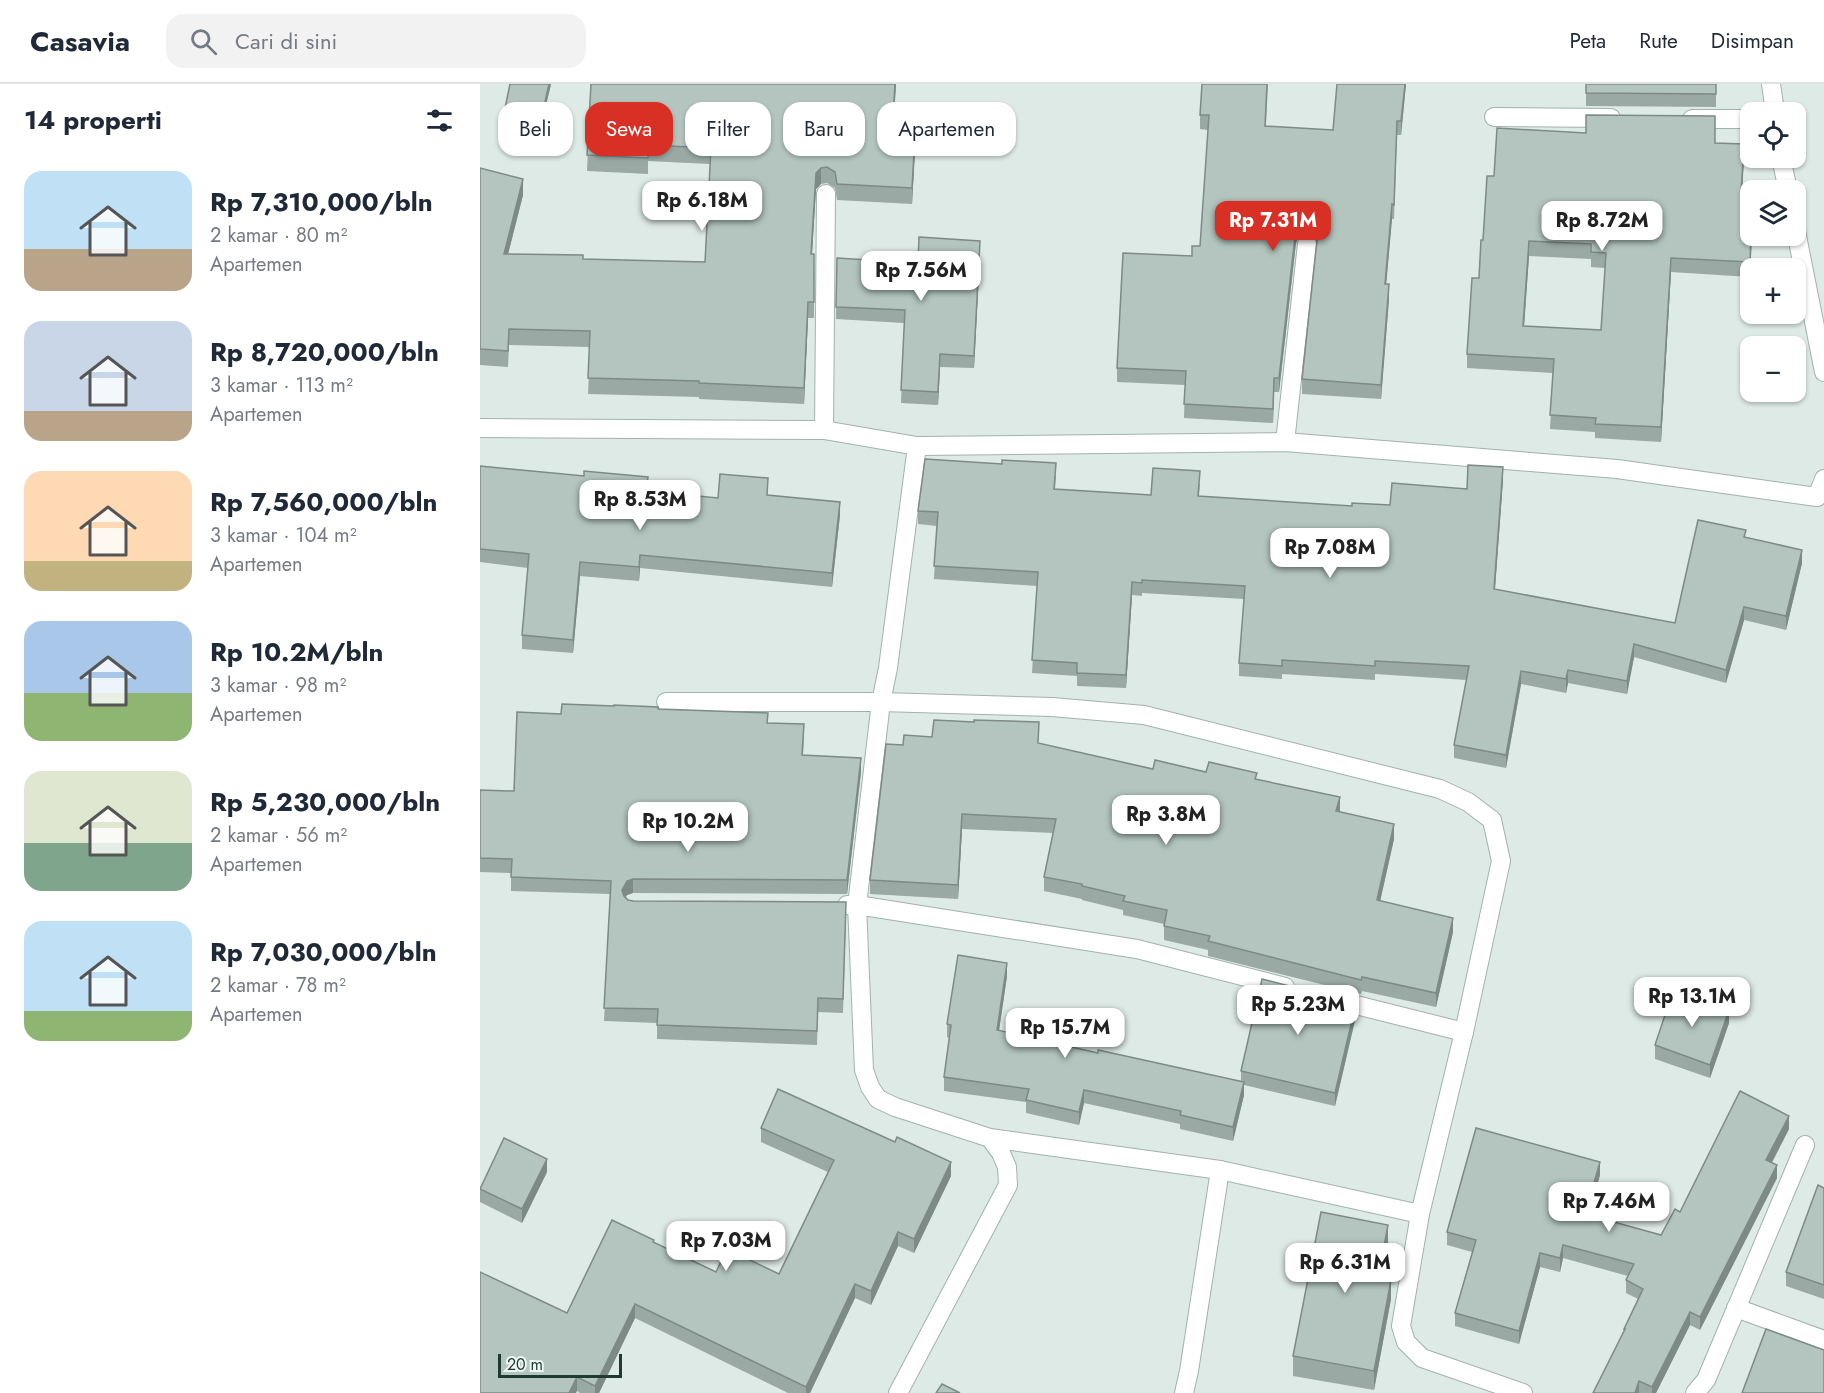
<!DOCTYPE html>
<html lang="id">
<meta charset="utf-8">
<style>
body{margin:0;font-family:Jost,sans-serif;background:#f2f2f3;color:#1f2937;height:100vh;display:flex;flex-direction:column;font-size:22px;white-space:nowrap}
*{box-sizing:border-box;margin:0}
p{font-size:20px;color:#747a83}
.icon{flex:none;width:33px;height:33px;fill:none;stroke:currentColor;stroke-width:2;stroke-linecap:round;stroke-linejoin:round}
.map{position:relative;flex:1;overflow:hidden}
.panel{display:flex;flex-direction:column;background:#fff;width:480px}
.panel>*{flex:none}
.banner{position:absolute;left:18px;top:18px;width:570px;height:54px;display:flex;gap:12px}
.controls{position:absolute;left:1260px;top:18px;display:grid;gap:12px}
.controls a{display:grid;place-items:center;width:66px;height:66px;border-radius:12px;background:#fff;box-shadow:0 2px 4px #0004;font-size:30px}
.scale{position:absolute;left:18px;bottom:15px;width:124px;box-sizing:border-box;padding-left:6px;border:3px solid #1f3a33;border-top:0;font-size:16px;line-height:21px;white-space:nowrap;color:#1f3a33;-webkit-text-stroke:4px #eef7f3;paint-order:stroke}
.price{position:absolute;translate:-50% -51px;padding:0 14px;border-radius:12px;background:#fff;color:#222;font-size:20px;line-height:39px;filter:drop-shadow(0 2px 3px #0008)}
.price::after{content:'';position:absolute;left:50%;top:36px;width:18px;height:14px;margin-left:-9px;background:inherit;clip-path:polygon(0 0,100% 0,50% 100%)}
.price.on{background:#d93025;color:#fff}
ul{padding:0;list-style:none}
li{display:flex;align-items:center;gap:18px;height:150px;padding:0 24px}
li span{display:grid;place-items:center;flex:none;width:168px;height:120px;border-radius:18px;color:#555}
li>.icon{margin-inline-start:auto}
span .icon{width:72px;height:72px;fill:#fffc;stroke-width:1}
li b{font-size:26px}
h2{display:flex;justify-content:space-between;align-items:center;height:72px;padding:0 24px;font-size:26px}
.tag{padding:0 21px;border-radius:18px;background:#fff;box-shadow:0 2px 4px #0004;font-size:21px;line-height:54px}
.tag.on{background:#d93025;color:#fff}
header{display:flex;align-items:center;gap:36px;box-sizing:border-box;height:84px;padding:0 30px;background:#fff;border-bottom:2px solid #e0e1e3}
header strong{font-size:28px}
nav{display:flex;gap:33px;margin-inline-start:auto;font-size:21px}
.search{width:420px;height:54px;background:#f2f2f3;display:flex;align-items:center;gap:15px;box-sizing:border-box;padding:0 21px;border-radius:18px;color:#747a83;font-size:22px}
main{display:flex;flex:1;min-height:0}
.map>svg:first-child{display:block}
</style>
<header>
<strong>Casavia</strong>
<div class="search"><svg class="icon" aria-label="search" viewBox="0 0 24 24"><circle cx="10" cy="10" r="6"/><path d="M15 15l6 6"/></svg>Cari di sini</div>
<nav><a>Peta</a><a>Rute</a><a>Disimpan</a></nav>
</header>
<main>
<section class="panel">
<h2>14 properti<svg class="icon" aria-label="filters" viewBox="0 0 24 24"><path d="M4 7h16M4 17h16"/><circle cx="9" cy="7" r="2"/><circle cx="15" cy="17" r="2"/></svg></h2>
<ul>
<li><span style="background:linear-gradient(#bfe0f5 65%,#b9a48a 0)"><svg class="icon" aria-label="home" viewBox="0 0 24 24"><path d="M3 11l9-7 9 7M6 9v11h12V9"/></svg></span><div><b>Rp 7,310,000/bln</b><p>2 kamar · 80 m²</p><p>Apartemen</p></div></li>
<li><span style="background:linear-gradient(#c9d6e8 75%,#b9a48a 0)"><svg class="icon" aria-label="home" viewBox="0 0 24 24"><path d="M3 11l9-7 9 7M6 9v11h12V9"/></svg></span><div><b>Rp 8,720,000/bln</b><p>3 kamar · 113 m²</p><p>Apartemen</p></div></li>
<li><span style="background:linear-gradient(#ffd9b3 75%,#c2b280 0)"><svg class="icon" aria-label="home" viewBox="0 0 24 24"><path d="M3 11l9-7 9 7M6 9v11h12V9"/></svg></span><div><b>Rp 7,560,000/bln</b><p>3 kamar · 104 m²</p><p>Apartemen</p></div></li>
<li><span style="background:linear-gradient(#a9c7e8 60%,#8fb573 0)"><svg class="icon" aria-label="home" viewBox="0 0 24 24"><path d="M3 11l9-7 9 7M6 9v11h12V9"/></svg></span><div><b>Rp 10.2M/bln</b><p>3 kamar · 98 m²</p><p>Apartemen</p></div></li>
<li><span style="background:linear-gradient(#dfe7d0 60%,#7fa58c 0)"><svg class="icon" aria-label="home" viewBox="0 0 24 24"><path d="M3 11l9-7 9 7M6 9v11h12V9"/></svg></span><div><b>Rp 5,230,000/bln</b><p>2 kamar · 56 m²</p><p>Apartemen</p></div></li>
<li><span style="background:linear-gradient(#bfe0f5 75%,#8fb573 0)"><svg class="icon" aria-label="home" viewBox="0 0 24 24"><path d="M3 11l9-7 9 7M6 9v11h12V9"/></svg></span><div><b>Rp 7,030,000/bln</b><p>2 kamar · 78 m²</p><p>Apartemen</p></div></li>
</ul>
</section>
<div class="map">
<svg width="1344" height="1309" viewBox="0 0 1344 1309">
<rect width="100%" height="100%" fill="#deeae5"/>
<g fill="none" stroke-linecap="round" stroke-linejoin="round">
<!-- minor casing -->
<g stroke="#a1b2ac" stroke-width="20">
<g id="minor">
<path d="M 1291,0 L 1295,28"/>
<path d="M 1014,33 L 1131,34"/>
<path d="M 1212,35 L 1270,35"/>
<path d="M 1301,74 L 1308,106"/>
<path d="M 1316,147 L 1344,288"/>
<path d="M 0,344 L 344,346 L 437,362 L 805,358 L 1137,385 L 1337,413 L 1344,395"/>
<path d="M 344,346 L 346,110"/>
<path d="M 805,358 L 827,160"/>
<path d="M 186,618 L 401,618 L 572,623 L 664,631 L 960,705 L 988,718 L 1012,736 L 1021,777 L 984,948 L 940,1130 L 921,1242 L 926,1258 L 942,1274 L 1043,1309"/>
<path d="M 367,821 L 377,821 L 657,865 L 805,903"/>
<path d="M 852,915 L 984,948"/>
<path d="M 510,1054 L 740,1086 L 940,1130"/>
<path d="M 1256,1224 L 1344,1256"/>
<path d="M 418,1309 L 528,1101 L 527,1083 L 521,1069 L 510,1054 L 415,1023 L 398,1015 L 390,1003 L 384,986 L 377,821 L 401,618 L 408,584 L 437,362"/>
<path d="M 704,1309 L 709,1287 L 740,1086"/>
<path d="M 1215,1309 L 1226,1296 L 1325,1061"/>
</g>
</g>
<!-- minor -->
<use href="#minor" stroke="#fff" stroke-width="18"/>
</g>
<!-- wall -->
<g fill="#9aa9a3" fill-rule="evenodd">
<path d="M 71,0 L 62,38 L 25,31 L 25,24 Z"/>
<path d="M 111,0 L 416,0 L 414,32 L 436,49 L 432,120 L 357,116 L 355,104 L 347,99 L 341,100 L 336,105 L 332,170 L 334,170 L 334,234 L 328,234 L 324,320 L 219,315 L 219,313 L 108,310 L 110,263 L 29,261 L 28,283 L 0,281 L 0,84 L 43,111 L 28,170 L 103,175 L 225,178 L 230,80 L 168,77 L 168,90 L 107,87 Z"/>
<path d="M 788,0 L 786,42 L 853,46 L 857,0 L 926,0 L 921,51 L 917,51 L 914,135 L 912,135 L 906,200 L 909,215 L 901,315 L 822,310 L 822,295 L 837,156 L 834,151 L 828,149 L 818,153 L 816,159 L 799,308 L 794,308 L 793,339 L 704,334 L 705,301 L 637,298 L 637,284 L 712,172 L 720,162 L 728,46 L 720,45 L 720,31 Z"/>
<path d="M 1106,0 L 1236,0 L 1236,23 L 1106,22 Z"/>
<path d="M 1235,59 L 1264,75 L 1262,109 L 1270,109 L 1270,193 L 1191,188 L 1181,358 L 1115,354 L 1115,348 L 1070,345 L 1073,289 L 987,284 L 987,270 L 999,194 L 1003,156 L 1014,92 ZM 1049,172 L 1111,175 L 1111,183 L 1125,184 L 1121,246 L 1044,242 Z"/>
<path d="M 500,169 L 494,284 L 460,283 L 458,321 L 421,319 L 424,239 L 356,235 L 357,174 L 438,179 Z"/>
<path d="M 522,380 L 576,392 L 575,405 L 671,411 L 720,400 L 719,412 L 872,422 L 910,421 L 1023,396 L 1015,505 L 1195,539 L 1266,453 L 1322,479 L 1306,546 L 1264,536 L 1246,599 L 1154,573 L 1147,610 L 1088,599 L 1086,609 L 1041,600 L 1026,684 L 974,674 L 974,661 L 987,596 L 895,590 L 895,596 L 802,590 L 802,595 L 759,592 L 759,579 L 764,515 L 662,509 L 662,512 L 652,511 L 646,604 L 597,602 L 597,592 L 552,589 L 557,502 L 454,495 L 457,442 L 438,440 L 438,427 Z"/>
<path d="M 0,382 L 167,407 L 238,414 L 288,411 L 360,431 L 352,503 L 160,484 L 159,497 L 100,492 L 93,569 L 42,565 L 42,551 L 48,484 L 0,478 Z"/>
<path d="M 178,625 L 288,639 L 324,654 L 323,671 L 381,688 L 367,810 L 153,809 L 147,811 L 145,814 L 148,816 L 153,817 L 366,832 L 363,929 L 338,928 L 337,961 L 177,955 L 177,939 L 124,937 L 130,810 L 31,807 L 31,789 L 0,788 L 0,706 L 34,707 L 81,630 Z"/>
<path d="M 558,659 L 673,685 L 726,688 L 777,696 L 860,728 L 914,755 L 900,817 L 973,848 L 956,923 L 882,907 L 881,910 L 728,872 L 728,866 L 684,856 L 684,840 L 643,831 L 643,826 L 602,816 L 602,815 L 564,807 L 564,793 L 573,749 L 482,745 L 478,815 L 390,810 L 390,796 L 423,661 Z"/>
<path d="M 527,892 L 519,947 L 618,969 L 761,997 L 761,987 L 876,932 L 855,1022 L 764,1001 L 764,1011 L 753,1057 L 700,1045 L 700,1040 L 604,1019 L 599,1041 L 546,1029 L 546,1018 L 464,1007 L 464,993 L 469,954 L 467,953 L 467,940 Z"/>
<path d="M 1249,939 L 1230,994 L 1175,975 L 1175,961 Z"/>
<path d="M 281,1044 L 471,1092 L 434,1169 L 418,1162 L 391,1221 L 375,1214 L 330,1309 L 308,1309 L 155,1234 L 119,1309 L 100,1309 L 97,1307 L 87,1229 L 174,1158 L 236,1188 L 299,1190 L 348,1088 L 281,1058 Z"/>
<path d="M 1309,1045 L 1292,1079 L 1297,1094 L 1220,1246 L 1210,1241 L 1176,1309 L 1113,1309 L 1144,1248 L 1144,1245 L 1158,1215 L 1146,1209 L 1146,1196 L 1148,1192 L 1083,1174 L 1080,1188 L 1060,1183 L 1039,1260 L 975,1242 L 975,1229 L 992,1168 L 967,1161 L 967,1148 L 1120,1091 L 1109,1131 L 1181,1151 L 1200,1128 Z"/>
<path d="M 67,1088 L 42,1139 L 0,1118 L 0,1104 Z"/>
<path d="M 1344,1104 L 1344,1215 L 1306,1202 L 1306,1188 Z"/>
<path d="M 908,1160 L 901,1194 L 911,1215 L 894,1306 L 813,1292 L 813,1272 Z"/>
</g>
<!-- shaded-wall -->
<g fill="#7d8a85">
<path d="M 69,0 L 71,0 L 62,38 L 62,31 Z"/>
<path d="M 415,0 L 416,0 L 413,48 L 413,32 Z"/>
<path d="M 925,0 L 926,0 L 921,51 L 921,37 Z"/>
<path d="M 436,34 L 436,49 L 432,120 L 432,104 Z"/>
<path d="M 1264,60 L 1264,75 L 1261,123 L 1261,109 Z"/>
<path d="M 341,84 L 341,100 L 336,105 L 331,186 L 331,170 L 336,89 Z"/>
<path d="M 43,95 L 43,111 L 24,186 L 24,170 Z"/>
<path d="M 912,120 L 912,135 L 905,214 L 905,200 Z"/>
<path d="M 828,135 L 828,149 L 818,153 L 816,159 L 799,308 L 799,294 L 816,144 L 818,139 Z"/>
<path d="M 1271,152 L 1272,152 L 1270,193 L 1270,178 Z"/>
<path d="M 500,157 L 500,169 L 494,284 L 494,272 Z"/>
<path d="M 1049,157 L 1049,172 L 1043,257 L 1043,242 Z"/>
<path d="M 1191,174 L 1191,188 L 1181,358 L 1181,343 Z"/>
<path d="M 909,200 L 909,215 L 901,315 L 901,301 Z"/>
<path d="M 328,218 L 328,234 L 324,320 L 324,304 Z"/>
<path d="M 460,270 L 460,283 L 458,321 L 458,308 Z"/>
<path d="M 794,294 L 794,308 L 793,339 L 793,325 Z"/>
<path d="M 1023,383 L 1023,396 L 1014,518 L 1014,505 Z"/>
<path d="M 360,418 L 360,431 L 352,503 L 352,489 Z"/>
<path d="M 1322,466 L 1322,479 L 1306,546 L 1306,532 Z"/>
<path d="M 160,471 L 160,484 L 159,497 L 159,483 Z"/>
<path d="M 100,478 L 100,492 L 93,569 L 93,556 Z"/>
<path d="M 652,498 L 652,511 L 646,604 L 646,591 Z"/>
<path d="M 1264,523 L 1264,536 L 1246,599 L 1246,586 Z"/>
<path d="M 1154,560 L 1154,573 L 1147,610 L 1147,597 Z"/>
<path d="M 1088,586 L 1088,599 L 1086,609 L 1086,595 Z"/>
<path d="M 1041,587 L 1041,600 L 1026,684 L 1026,671 Z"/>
<path d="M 381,674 L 381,688 L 367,810 L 367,796 Z"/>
<path d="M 860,713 L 860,728 L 856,727 Z"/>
<path d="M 482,730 L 482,745 L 478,815 L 478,801 Z"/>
<path d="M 914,740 L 914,755 L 897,831 L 897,816 Z"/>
<path d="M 153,795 L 153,809 L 147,811 L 142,819 L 142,806 L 147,797 Z"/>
<path d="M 973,834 L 973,848 L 956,923 L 956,909 Z"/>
<path d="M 527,879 L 527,892 L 517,960 L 517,946 Z"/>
<path d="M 876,919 L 876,932 L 855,1022 L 855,1009 Z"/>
<path d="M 1249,926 L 1249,939 L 1230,994 L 1230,981 Z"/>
<path d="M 764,998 L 764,1011 L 753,1057 L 753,1043 Z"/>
<path d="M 604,1006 L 604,1019 L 599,1041 L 599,1028 Z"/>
<path d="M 1309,1032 L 1309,1045 L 1286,1089 L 1286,1076 Z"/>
<path d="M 67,1075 L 67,1088 L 42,1139 L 42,1125 Z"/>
<path d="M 471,1078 L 471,1092 L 434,1169 L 434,1155 Z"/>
<path d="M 1120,1078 L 1120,1091 L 1105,1143 L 1105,1130 Z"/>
<path d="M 1297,1081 L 1297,1094 L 1220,1246 L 1220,1233 Z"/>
<path d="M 908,1141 L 908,1160 L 898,1213 L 898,1194 Z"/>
<path d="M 418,1148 L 418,1162 L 391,1221 L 391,1207 Z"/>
<path d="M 1083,1161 L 1083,1174 L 1080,1188 L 1080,1174 Z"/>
<path d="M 1060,1169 L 1060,1183 L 1039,1260 L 1039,1247 Z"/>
<path d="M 911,1196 L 911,1215 L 894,1306 L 894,1287 Z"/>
<path d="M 375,1200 L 375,1214 L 330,1309 L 326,1309 L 326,1303 Z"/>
<path d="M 155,1220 L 155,1234 L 119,1309 L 115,1309 L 115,1302 Z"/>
<path d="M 1210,1228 L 1210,1241 L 1176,1309 L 1172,1309 L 1172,1303 Z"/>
<path d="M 97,1293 L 97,1307 L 96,1309 L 89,1309 Z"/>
<path d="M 1159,1297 L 1159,1309 L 1155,1309 Z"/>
</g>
<!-- building -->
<g fill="#b3c5be" stroke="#7d8a85" stroke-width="1.5" fill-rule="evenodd">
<path d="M 30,0 L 69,0 L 62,31 L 25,24 Z"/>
<path d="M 111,0 L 415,0 L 413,32 L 436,34 L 432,104 L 357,100 L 355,88 L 347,83 L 341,84 L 336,89 L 331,170 L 334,170 L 334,218 L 328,218 L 324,304 L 219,299 L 219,297 L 108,294 L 110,247 L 29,245 L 28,267 L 0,265 L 0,84 L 43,95 L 24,170 L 103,171 L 103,175 L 225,178 L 231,64 L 168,61 L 168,74 L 107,71 Z"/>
<path d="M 722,0 L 787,0 L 785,42 L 853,46 L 857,0 L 925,0 L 921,37 L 917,37 L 914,121 L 912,120 L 905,200 L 909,200 L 901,301 L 822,295 L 838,147 L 837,142 L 834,137 L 828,135 L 818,139 L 816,144 L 799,294 L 794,294 L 793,325 L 704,320 L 706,287 L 637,284 L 643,169 L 712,172 L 712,162 L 720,162 L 729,31 L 720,31 Z"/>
<path d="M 1106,0 L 1236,0 L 1236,10 L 1106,9 Z"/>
<path d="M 1106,31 L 1235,32 L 1235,59 L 1264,60 L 1261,109 L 1270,109 L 1270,152 L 1271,152 L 1270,178 L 1191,174 L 1181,343 L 1115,340 L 1116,334 L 1070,331 L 1074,275 L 987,270 L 992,194 L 999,194 L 1001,156 L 1003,156 L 1007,92 L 1014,92 L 1017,44 L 1106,49 ZM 1049,157 L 1111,160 L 1111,168 L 1126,169 L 1121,246 L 1043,242 Z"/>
<path d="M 439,153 L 500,157 L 494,272 L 460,270 L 458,308 L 421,306 L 425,226 L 356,223 L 357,174 L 438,179 Z"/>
<path d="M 445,375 L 522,380 L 522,376 L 576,379 L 574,405 L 671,411 L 673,384 L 720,387 L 718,412 L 872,422 L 872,419 L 910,421 L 912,399 L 987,405 L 988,381 L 1023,383 L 1014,505 L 1195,539 L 1218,436 L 1266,446 L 1264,453 L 1322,466 L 1306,532 L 1264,523 L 1246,586 L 1154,560 L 1147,597 L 1088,586 L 1086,595 L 1041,587 L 1026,671 L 974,661 L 989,582 L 895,577 L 895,582 L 802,576 L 802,582 L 759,579 L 765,502 L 662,496 L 662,499 L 652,498 L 646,591 L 597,589 L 597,579 L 552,576 L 558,488 L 454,482 L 458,428 L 438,427 Z"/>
<path d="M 0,382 L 104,392 L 104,387 L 168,393 L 166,407 L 238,414 L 240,390 L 288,394 L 287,411 L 360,418 L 352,489 L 160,471 L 159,483 L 100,478 L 93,556 L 42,551 L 49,470 L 0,465 Z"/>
<path d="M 82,620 L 134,622 L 134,621 L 178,623 L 178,625 L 288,629 L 287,639 L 324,640 L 322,671 L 381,674 L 367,796 L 153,795 L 147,797 L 142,806 L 144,812 L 148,816 L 153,817 L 366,818 L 363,915 L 338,914 L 337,947 L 177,941 L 178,925 L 124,924 L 131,797 L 31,793 L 32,775 L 0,774 L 0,706 L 34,707 L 37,628 L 81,630 Z"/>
<path d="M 454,636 L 494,638 L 494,636 L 559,638 L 558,659 L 673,685 L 675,676 L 726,688 L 729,678 L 777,689 L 775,695 L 860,713 L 856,727 L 914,740 L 897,816 L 973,834 L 956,909 L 882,893 L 881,896 L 728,857 L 730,852 L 684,842 L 687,826 L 643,817 L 645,812 L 602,802 L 602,800 L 564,793 L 576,735 L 482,730 L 478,801 L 390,796 L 406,660 L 423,661 L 424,651 L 452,653 Z"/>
<path d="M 478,871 L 527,879 L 517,946 L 618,969 L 618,966 L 764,998 L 753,1043 L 700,1031 L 701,1027 L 604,1006 L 599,1028 L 546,1016 L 549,1005 L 464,993 L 471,941 L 467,940 Z"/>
<path d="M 782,895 L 876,919 L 855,1009 L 761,987 Z"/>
<path d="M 1193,907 L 1249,926 L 1230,981 L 1175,961 Z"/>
<path d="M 298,1005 L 415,1058 L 417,1053 L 471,1078 L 434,1155 L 418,1148 L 391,1207 L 375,1200 L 326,1303 L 155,1220 L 115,1302 L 97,1293 L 89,1309 L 0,1309 L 0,1188 L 87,1229 L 132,1136 L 174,1156 L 173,1158 L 236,1188 L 247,1165 L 299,1190 L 354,1076 L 281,1044 Z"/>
<path d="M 1260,1007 L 1309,1032 L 1286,1076 L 1297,1081 L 1220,1233 L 1210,1228 L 1172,1303 L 1159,1297 L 1155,1309 L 1113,1309 L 1145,1245 L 1144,1245 L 1163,1205 L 1146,1196 L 1154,1180 L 1083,1161 L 1080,1174 L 1060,1169 L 1039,1247 L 975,1229 L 996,1156 L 967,1148 L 996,1044 L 1120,1078 L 1105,1130 L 1181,1151 L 1195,1125 L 1200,1128 Z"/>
<path d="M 24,1054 L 67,1075 L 42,1125 L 0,1105 Z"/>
<path d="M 1338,1101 L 1344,1104 L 1344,1201 L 1306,1188 Z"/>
<path d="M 841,1128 L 908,1141 L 898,1194 L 911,1196 L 894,1287 L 813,1272 Z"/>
<path d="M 1286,1245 L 1344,1266 L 1344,1309 L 1262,1309 Z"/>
<path d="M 462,1300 L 480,1309 L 456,1309 Z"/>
</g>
</svg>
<div class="controls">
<a><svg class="icon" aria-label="locate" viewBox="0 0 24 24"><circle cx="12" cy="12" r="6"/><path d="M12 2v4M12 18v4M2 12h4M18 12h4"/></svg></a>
<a><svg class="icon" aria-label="layers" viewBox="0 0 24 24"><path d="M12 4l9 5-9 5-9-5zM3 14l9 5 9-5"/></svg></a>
<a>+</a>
<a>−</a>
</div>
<div class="scale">20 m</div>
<b class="price" style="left:222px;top:148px">Rp 6.18M</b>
<b class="price on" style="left:793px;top:168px">Rp 7.31M</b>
<b class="price" style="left:1122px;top:168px">Rp 8.72M</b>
<b class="price" style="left:441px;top:218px">Rp 7.56M</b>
<b class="price" style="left:160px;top:447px">Rp 8.53M</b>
<b class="price" style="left:850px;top:495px">Rp 7.08M</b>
<b class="price" style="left:686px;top:762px">Rp 3.8M</b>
<b class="price" style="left:208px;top:769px">Rp 10.2M</b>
<b class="price" style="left:1212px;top:944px">Rp 13.1M</b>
<b class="price" style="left:818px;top:952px">Rp 5.23M</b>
<b class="price" style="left:585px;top:975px">Rp 15.7M</b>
<b class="price" style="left:1129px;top:1149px">Rp 7.46M</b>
<b class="price" style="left:246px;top:1188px">Rp 7.03M</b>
<b class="price" style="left:865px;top:1210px">Rp 6.31M</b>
<div class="banner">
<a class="tag">Beli</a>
<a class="tag on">Sewa</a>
<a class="tag">Filter</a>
<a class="tag">Baru</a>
<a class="tag">Apartemen</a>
</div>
</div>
</main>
